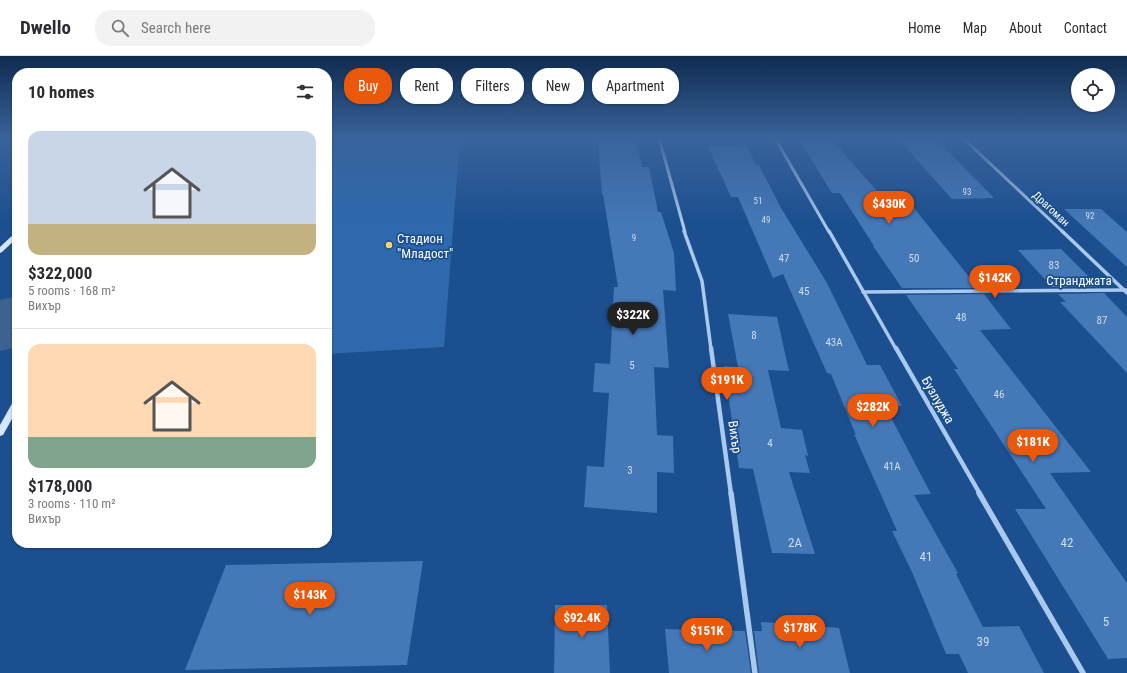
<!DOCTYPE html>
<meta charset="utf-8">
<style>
body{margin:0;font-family:"Roboto Condensed",sans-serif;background:#f2f2f3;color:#2b2b33;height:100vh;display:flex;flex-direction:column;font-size:15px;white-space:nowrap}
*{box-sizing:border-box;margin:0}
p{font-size:13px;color:#7c7c81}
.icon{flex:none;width:22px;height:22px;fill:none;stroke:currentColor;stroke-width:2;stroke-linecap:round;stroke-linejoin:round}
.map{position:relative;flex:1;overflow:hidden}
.side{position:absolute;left:12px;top:12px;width:320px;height:480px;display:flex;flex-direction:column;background:#fff;border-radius:16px;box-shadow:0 1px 3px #0004}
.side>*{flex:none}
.guide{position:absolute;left:344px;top:12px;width:380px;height:36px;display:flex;gap:8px}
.tools{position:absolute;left:1071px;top:12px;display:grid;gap:8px}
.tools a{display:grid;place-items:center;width:44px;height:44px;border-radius:50%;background:#fff;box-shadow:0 1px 3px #0004;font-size:20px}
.price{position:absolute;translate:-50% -34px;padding:0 9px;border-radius:14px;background:#ea580c;color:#fff;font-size:13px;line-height:26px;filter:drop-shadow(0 1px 2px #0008)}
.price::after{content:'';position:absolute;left:50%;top:24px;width:12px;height:9px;margin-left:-6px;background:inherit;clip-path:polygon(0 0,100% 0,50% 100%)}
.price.active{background:#222;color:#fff}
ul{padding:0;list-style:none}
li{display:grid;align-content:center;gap:8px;height:212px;padding:0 16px}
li+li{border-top:1px solid #e1e1e2}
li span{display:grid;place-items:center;height:124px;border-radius:12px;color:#555}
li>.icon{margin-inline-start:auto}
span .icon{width:72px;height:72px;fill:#fffc;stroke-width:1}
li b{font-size:17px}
h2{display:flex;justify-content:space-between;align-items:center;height:48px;padding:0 16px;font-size:17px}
.tag{padding:0 14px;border-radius:16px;background:#fff;box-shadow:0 1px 3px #0004;font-size:14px;line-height:36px}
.tag.active{background:#ea580c;color:#fff}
header{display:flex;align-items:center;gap:24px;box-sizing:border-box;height:56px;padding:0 20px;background:#fff;border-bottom:1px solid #e1e1e2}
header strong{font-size:19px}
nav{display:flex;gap:22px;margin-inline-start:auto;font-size:14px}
.search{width:280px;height:36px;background:#f2f2f3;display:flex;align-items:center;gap:10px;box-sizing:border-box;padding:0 14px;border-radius:16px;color:#7c7c81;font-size:15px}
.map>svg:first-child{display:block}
</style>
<header>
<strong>Dwello</strong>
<div class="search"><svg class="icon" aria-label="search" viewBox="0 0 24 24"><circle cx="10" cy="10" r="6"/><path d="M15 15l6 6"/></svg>Search here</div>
<nav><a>Home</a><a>Map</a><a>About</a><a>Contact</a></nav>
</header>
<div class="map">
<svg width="1127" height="617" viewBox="0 0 1127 617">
<rect width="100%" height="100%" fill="#1b4f8f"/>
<!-- green -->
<path fill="#2e69ad" d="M 460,82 L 444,291 L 327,298 L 327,87 Z"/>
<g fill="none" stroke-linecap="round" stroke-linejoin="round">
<!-- river -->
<path fill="#3c6290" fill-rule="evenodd" d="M 17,240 L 17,291 L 0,295 L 0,244 Z"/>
</g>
<!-- building -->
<g fill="#4478b7">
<path d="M 599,82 L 636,82 L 642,111 L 649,111 L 658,156 L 661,156 L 674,197 L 676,235 L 663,234 L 669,312 L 654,311 L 657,379 L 673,380 L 674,417 L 657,416 L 657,457 L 584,451 L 587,410 L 604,411 L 609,337 L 593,336 L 595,307 L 610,308 L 614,231 L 618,231 L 603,138 L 602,138 L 598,85 L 599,85 Z"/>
<path d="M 898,83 L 936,83 L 994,142 L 952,143 Z"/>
<path d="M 832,84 L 893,153 L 914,152 L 978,232 L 902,232 L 873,190 L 874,190 L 840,137 L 832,137 L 800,85 Z"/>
<path d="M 746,89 L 756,109 L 759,109 L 781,152 L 827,227 L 867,309 L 880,309 L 902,350 L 885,350 L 931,438 L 914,439 L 958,517 L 956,518 L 983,571 L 1019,570 L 1044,617 L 968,617 L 959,598 L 946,598 L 912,516 L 892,475 L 897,475 L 854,378 L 856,379 L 831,318 L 827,317 L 783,218 L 773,222 L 738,141 L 731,141 L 708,90 Z"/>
<path d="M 1064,153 L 1101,153 L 1127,176 L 1127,211 Z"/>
<path d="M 1061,193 L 1088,220 L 1086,220 L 1097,231 L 1052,231 L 1018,194 Z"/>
<path d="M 1104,237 L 1127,261 L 1127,317 L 1060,246 L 1066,246 L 1058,238 Z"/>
<path d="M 984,238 L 1011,273 L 980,274 L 1091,416 L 1050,417 L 1127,527 L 1127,602 L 1108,603 L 1015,453 L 1046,453 L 954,313 L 958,313 L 906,239 Z"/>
<path d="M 728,258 L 777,261 L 789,315 L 768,314 L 781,372 L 802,374 L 808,400 L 805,399 L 810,417 L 789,416 L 815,498 L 772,497 L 753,413 L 739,412 L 724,310 L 738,311 Z"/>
<path d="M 423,505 L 407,609 L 185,614 L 226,509 Z"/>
<path d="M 555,549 L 607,549 L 610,617 L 554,617 Z"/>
<path d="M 761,566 L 839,572 L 850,617 L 759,617 L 754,575 L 762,575 Z"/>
<path d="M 665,573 L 745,575 L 751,617 L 669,617 Z"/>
</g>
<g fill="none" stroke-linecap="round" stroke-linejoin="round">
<!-- street-far3 -->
<g stroke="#a9c9ee" stroke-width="3">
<path d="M 659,82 L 685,176"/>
<path d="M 775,82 L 829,176"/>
<path d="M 963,82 L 1063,176"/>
</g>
<!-- street-far2 -->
<g stroke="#a9c9ee" stroke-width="3.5">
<path d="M 684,175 L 702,225 L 711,293"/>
<path d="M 829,175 L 896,293"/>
<path d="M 1062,175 L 1127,237"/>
<path d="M 863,236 L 1127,234"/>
</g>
<!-- street-far1 -->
<g stroke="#a9c9ee" stroke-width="4.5">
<path d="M 711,292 L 731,438"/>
<path d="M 896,292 L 980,438"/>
</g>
<!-- street -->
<g stroke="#a9c9ee" stroke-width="5.5">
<path d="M 731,437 L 755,617"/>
<path d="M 979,437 L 1083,617"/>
</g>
<!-- secondary -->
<g fill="#d6e6fa" fill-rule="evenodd">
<path d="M 17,176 L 17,182 L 2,196 L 0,197 L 0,191 L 15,177 Z"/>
<path d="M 17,343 L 17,354 L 3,379 L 0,380 L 0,369 L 14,344 Z"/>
</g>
</g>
<!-- sky -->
<linearGradient id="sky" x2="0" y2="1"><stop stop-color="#0f2b4f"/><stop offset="0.49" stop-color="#39639b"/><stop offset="1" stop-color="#39639b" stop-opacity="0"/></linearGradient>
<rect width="1127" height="168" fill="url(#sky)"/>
<!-- markers -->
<circle fill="#ffd166" stroke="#1b4f8f" stroke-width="1.5" cx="389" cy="189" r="4"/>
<g text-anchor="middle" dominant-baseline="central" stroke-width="3.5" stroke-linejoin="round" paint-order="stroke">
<!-- far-number labels -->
<g font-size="9" fill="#d0dded">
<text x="967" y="136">93</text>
<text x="758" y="145">51</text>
<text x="1090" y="160">92</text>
<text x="766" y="164">49</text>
<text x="634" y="182">9</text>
</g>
<!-- far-street labels -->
<g font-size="11" fill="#fff" stroke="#1b4f8f">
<text transform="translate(1051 153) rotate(43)">Драгоман</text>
</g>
<!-- number labels -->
<g font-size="11" fill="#d0dded">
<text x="784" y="202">47</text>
<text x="914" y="202">50</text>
<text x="1054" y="209">83</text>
<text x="804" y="235">45</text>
<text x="961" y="261">48</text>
<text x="1102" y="264">87</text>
<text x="754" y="279">8</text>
<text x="834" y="286">43А</text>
<text x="632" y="309">5</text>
<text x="999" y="338">46</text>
<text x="770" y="387">4</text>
<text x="892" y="410">41А</text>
<text x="630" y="414">3</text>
</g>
<!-- poi labels -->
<g font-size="13" fill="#fff" stroke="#1b4f8f" text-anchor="start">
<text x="397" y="182">Стадион<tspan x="397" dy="15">"Младост"</tspan></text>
</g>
<!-- street labels -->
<g font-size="13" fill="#fff" stroke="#1b4f8f">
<text x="1079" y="224">Странджата</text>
<text transform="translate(938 344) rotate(60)">Бузлуджа</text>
<text transform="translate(735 381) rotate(82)">Вихър</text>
</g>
<!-- near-number labels -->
<g font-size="13" fill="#d0dded">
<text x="795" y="486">2А</text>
<text x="1067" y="486">42</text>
<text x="926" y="500">41</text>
<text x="1106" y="565">5</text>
<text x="983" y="585">39</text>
</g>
</g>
</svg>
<div class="tools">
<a><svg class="icon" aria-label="locate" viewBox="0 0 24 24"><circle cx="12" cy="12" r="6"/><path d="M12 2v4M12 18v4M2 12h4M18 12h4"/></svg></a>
</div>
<b class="price" style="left:889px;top:169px">$430K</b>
<b class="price" style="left:995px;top:243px">$142K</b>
<b class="price active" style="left:633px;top:280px">$322K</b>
<b class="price" style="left:727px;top:345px">$191K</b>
<b class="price" style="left:873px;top:372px">$282K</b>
<b class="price" style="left:1033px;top:407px">$181K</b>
<b class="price" style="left:310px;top:560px">$143K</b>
<b class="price" style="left:582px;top:583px">$92.4K</b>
<b class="price" style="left:800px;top:593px">$178K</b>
<b class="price" style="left:707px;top:596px">$151K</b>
<div class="guide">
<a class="tag active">Buy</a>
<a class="tag">Rent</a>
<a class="tag">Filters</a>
<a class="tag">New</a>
<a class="tag">Apartment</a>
</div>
<section class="side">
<h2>10 homes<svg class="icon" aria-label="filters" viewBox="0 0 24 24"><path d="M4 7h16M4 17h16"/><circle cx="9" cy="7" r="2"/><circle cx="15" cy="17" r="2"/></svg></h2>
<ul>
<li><span style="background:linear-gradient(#c9d6e8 75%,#c2b280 0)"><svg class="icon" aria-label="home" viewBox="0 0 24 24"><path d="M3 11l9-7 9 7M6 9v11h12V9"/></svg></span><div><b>$322,000</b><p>5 rooms · 168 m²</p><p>Вихър</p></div></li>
<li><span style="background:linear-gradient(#ffd9b3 75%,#7fa58c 0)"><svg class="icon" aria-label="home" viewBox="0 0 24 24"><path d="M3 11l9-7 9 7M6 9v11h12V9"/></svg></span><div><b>$178,000</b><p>3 rooms · 110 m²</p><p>Вихър</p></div></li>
</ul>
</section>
</div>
